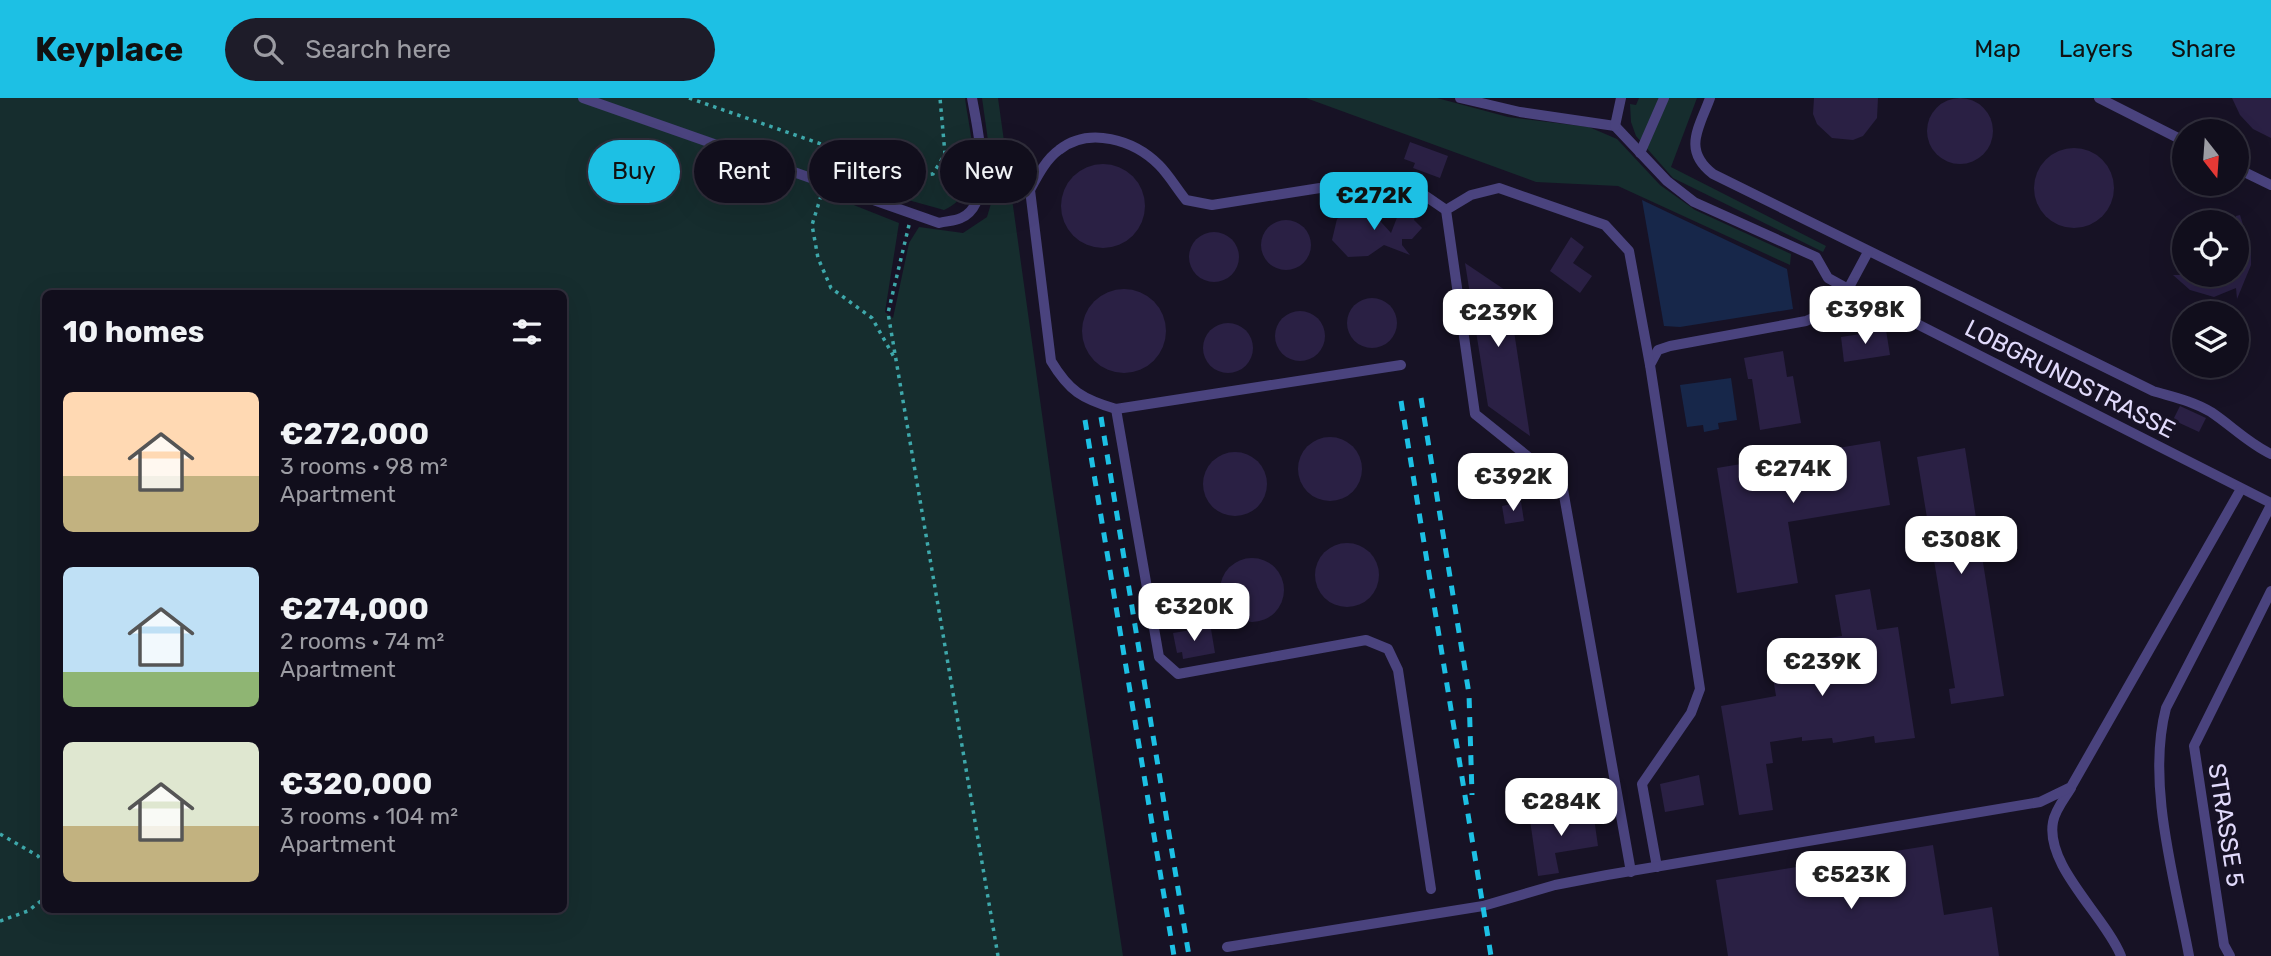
<!DOCTYPE html>
<meta charset="utf-8">
<style>
body{margin:0;font-family:Rubik,sans-serif;background:#1e1c29;color:#f1f3f6;height:100vh;display:flex;flex-direction:column;font-size:26px;white-space:nowrap}
*{box-sizing:border-box;margin:0}
p{font-size:23px;color:#9c9ca3}
.icon{flex:none;width:38px;height:38px;fill:none;stroke:currentColor;stroke-width:2;stroke-linecap:round;stroke-linejoin:round}
.map{position:relative;flex:1;overflow:hidden}
.drawer{position:absolute;left:42px;top:192px;width:525px;height:623px;display:flex;flex-direction:column;background:#110e1c;border-radius:10px;box-shadow:0 7px 28px #0002,0 0 0 2px #302e3b}
.drawer>*{flex:none}
.top-card{position:absolute;left:588px;top:42px;width:665px;height:63px;display:flex;gap:14px}
.needle{width:46px;rotate:163deg}
.fabs{position:absolute;left:2172px;top:21px;display:grid;gap:14px}
.fabs a{display:grid;place-items:center;width:77px;height:77px;border-radius:50%;background:#110e1c;box-shadow:0 7px 28px #0002,0 0 0 2px #302e3b;font-size:35px}
.price{position:absolute;translate:-50% -60px;padding:0 16px;border-radius:14px;background:#fff;color:#222;font-size:23px;line-height:46px;filter:drop-shadow(0 2px 4px #0008)}
.price::after{content:'';position:absolute;left:50%;top:42px;width:21px;height:16px;margin-left:-10px;background:inherit;clip-path:polygon(0 0,100% 0,50% 100%)}
.price.selected{background:#1dc0e4;color:#111}
ul{padding:0;list-style:none}
li{display:flex;align-items:center;gap:21px;height:175px;padding:0 21px}
li span{display:grid;place-items:center;flex:none;width:196px;height:140px;border-radius:10px;color:#555}
li>.icon{margin-inline-start:auto}
span .icon{width:84px;height:84px;fill:#fffc;stroke-width:1}
li b{font-size:30px}
h2{display:flex;justify-content:space-between;align-items:center;height:84px;padding:0 21px;font-size:30px}
.tag{padding:0 24px;border-radius:32px;background:#110e1c;box-shadow:0 7px 28px #0002,0 0 0 2px #302e3b;font-size:24px;line-height:63px}
.tag.selected{background:#1dc0e4;color:#111}
header{display:flex;align-items:center;gap:42px;box-sizing:border-box;height:98px;padding:0 35px;background:#1dc0e4;color:#111}
header strong{font-size:33px}
nav{display:flex;gap:38px;margin-inline-start:auto;font-size:24px}
.search{width:490px;height:63px;background:#1e1c29;display:flex;align-items:center;gap:18px;box-sizing:border-box;padding:0 24px;border-radius:38px;color:#9c9ca3;font-size:26px}
.map>svg:first-child{display:block}
</style>
<header>
<strong>Keyplace</strong>
<div class="search"><svg class="icon" aria-label="search" viewBox="0 0 24 24"><circle cx="10" cy="10" r="6"/><path d="M15 15l6 6"/></svg>Search here</div>
<nav><a>Map</a><a>Layers</a><a>Share</a></nav>
</header>
<div class="map">
<svg width="2271" height="858" viewBox="0 0 2271 858">
<rect width="100%" height="100%" fill="#171225"/>
<!-- green -->
<g fill="#162d2e" fill-rule="evenodd">
<path d="M 0,0 L 965,0 C 970,40 988,91 944,112 L 883,95 L 827,74 L 826,96 L 899,125 L 885,214 L 893,220 L 909,145 L 919,129 L 963,135 L 987,119 L 995,92 L 982,0 L 998,0 L 1052,388 L 1123,858 L 0,858 ZM 46,196 L 564,196 L 564,812 L 46,812 Z"/>
<path d="M 1306,0 L 1437,0 L 1508,19 L 1589,29 L 1617,41 L 1660,87 L 1695,112 L 1791,156 L 1790,167 L 1618,88 L 1536,84 Z"/>
<path d="M 1639,0 L 1697,0 L 1671,69 L 1826,148 L 1823,154 L 1673,80 L 1636,38 L 1631,24 L 1630,6 L 1636,7 Z"/>
</g>
<!-- water -->
<g fill="#17274a">
<path d="M 1642,102 L 1787,171 L 1793,211 L 1680,229 L 1664,228 Z"/>
<path d="M 1731,280 L 1737,322 L 1718,325 L 1719,331 L 1704,334 L 1703,327 L 1687,329 L 1680,287 Z"/>
</g>
<!-- building -->
<g fill="#2a2044">
<path d="M 1814,0 L 1878,0 L 1877,20 L 1863,38 L 1853,42 L 1832,40 L 1817,26 L 1813,16 Z"/>
<path d="M 2232,0 L 2271,0 L 2271,40 L 2253,31 L 2240,17 Z"/>
<circle cx="1960" cy="33" r="33"/>
<path d="M 1410,44 L 1448,58 L 1440,80 L 1413,70 L 1415,65 L 1404,61 Z"/>
<circle cx="2074" cy="90" r="40"/>
<circle cx="1103" cy="108" r="42"/>
<path d="M 1403,104 L 1418,110 L 1414,122 L 1422,130 L 1412,141 L 1402,141 L 1402,147 L 1410,157 L 1384,147 L 1368,158 L 1348,159 L 1332,142 L 1337,121 L 1354,110 L 1373,115 L 1391,135 Z"/>
<path d="M 2240,117 L 2251,153 L 2251,167 L 2237,201 L 2236,190 L 2214,199 L 2190,192 L 2173,177 L 2236,177 L 2236,118 Z"/>
<circle cx="1286" cy="147" r="25"/>
<circle cx="1214" cy="159" r="25"/>
<path d="M 1571,139 L 1584,149 L 1573,165 L 1592,178 L 1580,195 L 1550,173 Z"/>
<path d="M 1465,165 L 1508,194 L 1530,338 L 1488,308 Z"/>
<circle cx="1124" cy="233" r="42"/>
<circle cx="1372" cy="225" r="25"/>
<circle cx="1300" cy="238" r="25"/>
<circle cx="1228" cy="250" r="25"/>
<path d="M 1886,232 L 1890,257 L 1844,264 L 1841,239 Z"/>
<path d="M 1783,253 L 1787,279 L 1793,278 L 1801,325 L 1760,332 L 1752,281 L 1748,281 L 1744,260 Z"/>
<path d="M 2180,308 L 2206,320 L 2199,334 L 2173,322 Z"/>
<circle cx="1330" cy="371" r="32"/>
<path d="M 1880,343 L 1890,407 L 1788,424 L 1798,485 L 1737,495 L 1717,370 Z"/>
<path d="M 1965,350 L 2004,598 L 1951,606 L 1949,591 L 1955,590 L 1917,359 Z"/>
<circle cx="1235" cy="386" r="32"/>
<path d="M 1521,404 L 1524,423 L 1505,426 L 1502,408 Z"/>
<circle cx="1347" cy="477" r="32"/>
<circle cx="1252" cy="492" r="32"/>
<path d="M 1870,491 L 1877,532 L 1898,529 L 1915,640 L 1875,645 L 1874,638 L 1833,645 L 1832,640 L 1802,643 L 1802,639 L 1770,644 L 1773,665 L 1766,666 L 1773,712 L 1739,717 L 1721,608 L 1776,598 L 1768,549 L 1842,538 L 1835,497 Z"/>
<path d="M 1197,531 L 1211,531 L 1215,555 L 1183,561 L 1182,554 L 1177,555 L 1173,535 Z"/>
<path d="M 1699,677 L 1704,707 L 1665,714 L 1660,686 Z"/>
<path d="M 1593,713 L 1598,748 L 1555,755 L 1559,775 L 1538,778 L 1530,722 Z"/>
<path d="M 1933,747 L 1944,817 L 1992,809 L 1999,858 L 1728,858 L 1716,782 Z"/>
</g>
<g fill="none" stroke-linecap="round" stroke-linejoin="round">
<!-- path -->
<g stroke="#3ea8ab" stroke-width="3.5" stroke-dasharray="3.5 5" stroke-linecap="butt">
<path d="M 689,0 L 913,78 L 933,76 L 945,56 L 940,0"/>
<path d="M 821,98 L 812,127 L 818,160 L 831,190 L 872,220 L 894,259"/>
<path d="M 909,127 L 888,215 L 998,858"/>
<path d="M 0,736 L 38,758 L 46,769"/>
<path d="M 0,823 L 28,813 L 46,799"/>
</g>
<!-- service -->
<g stroke="#4a437e" stroke-width="10">
<path d="M 583,0 L 939,125 C 946,123 955,123 961,120 C 996,105 977,29 972,0"/>
<path d="M 1460,0 L 1520,14 L 1615,28"/>
<path d="M 1710,0 C 1699,30 1682,52 1713,76 L 2153,293 C 2173,299 2193,303 2211,314 C 2232,328 2248,345 2271,356"/>
<path d="M 2099,0 L 2184,43"/>
<path d="M 1615,28 L 1667,83 L 1694,104 L 1816,159 L 1828,180 L 1848,191 L 2271,405"/>
<path d="M 1615,28 L 1621,0"/>
<path d="M 1640,55 L 1664,0"/>
<path d="M 2236,70 L 2271,87"/>
<path d="M 1401,267 L 1116,311 C 1082,301 1069,293 1051,263 L 1030,92 C 1037,79 1046,61 1059,52 C 1089,28 1134,42 1159,67 C 1169,77 1177,91 1186,102 L 1212,107 L 1377,81 L 1408,86 L 1446,112"/>
<path d="M 1116,311 L 1159,559 L 1178,576 L 1366,542 L 1388,551 L 1398,572 L 1431,791"/>
<path d="M 2071,690 C 2065,700 2055,712 2053,724 C 2045,768 2105,818 2121,858"/>
<path d="M 1657,769 L 1642,686 L 1691,615 L 1700,591 L 1650,267 L 1658,252 L 1670,248 L 1806,223 L 1839,208 L 1868,154"/>
<path d="M 1631,774 L 1562,386 L 1475,316 L 1446,112 L 1471,97 L 1499,90 L 1605,127 L 1629,153 L 1650,267"/>
<path d="M 1227,849 L 1483,808 L 1555,787 L 1607,777 L 2040,704 L 2071,689 L 2241,391"/>
<path d="M 2189,858 C 2175,782 2146,686 2166,610 L 2271,407"/>
<path d="M 2230,858 L 2224,847 L 2194,648 L 2271,493"/>
</g>
<!-- rail -->
<g stroke="#1dc0e4" stroke-width="5" stroke-dasharray="10 9" stroke-linecap="butt">
<path d="M 1421,300 L 1469,596 L 1472,697"/>
<path d="M 1401,303 L 1491,858"/>
<path d="M 1101,319 L 1189,858"/>
<path d="M 1085,322 L 1174,858"/>
</g>
</g>
<g text-anchor="middle" dominant-baseline="central" stroke-width="7" stroke-linejoin="round" paint-order="stroke">
<!-- street labels -->
<g font-size="24" fill="#e1dafb" stroke="#171225">
<text transform="translate(2070 281) rotate(27)">LOBGRUNDSTRASSE</text>
<text transform="translate(2226 727) rotate(81)">STRASSE 5</text>
</g>
</g>
</svg>
<div class="fabs">
<a><svg class="needle" viewBox="-14 -14 28 28"><path d="M0-13l5 13h-10z" fill="#e53935"/><path d="M0 13l5-13h-10z" fill="#9c9ca3"/></svg></a>
<a><svg class="icon" aria-label="locate" viewBox="0 0 24 24"><circle cx="12" cy="12" r="6"/><path d="M12 2v4M12 18v4M2 12h4M18 12h4"/></svg></a>
<a><svg class="icon" aria-label="layers" viewBox="0 0 24 24"><path d="M12 4l9 5-9 5-9-5zM3 14l9 5 9-5"/></svg></a>
</div>
<b class="price selected" style="left:1374px;top:134px">€272K</b>
<b class="price" style="left:1865px;top:248px">€398K</b>
<b class="price" style="left:1498px;top:251px">€239K</b>
<b class="price" style="left:1793px;top:407px">€274K</b>
<b class="price" style="left:1513px;top:415px">€392K</b>
<b class="price" style="left:1961px;top:478px">€308K</b>
<b class="price" style="left:1194px;top:545px">€320K</b>
<b class="price" style="left:1822px;top:600px">€239K</b>
<b class="price" style="left:1561px;top:740px">€284K</b>
<b class="price" style="left:1851px;top:813px">€523K</b>
<div class="top-card">
<a class="tag selected">Buy</a>
<a class="tag">Rent</a>
<a class="tag">Filters</a>
<a class="tag">New</a>
</div>
<section class="drawer">
<h2>10 homes<svg class="icon" aria-label="filters" viewBox="0 0 24 24"><path d="M4 7h16M4 17h16"/><circle cx="9" cy="7" r="2"/><circle cx="15" cy="17" r="2"/></svg></h2>
<ul>
<li><span style="background:linear-gradient(#ffd9b3 60%,#c2b280 0)"><svg class="icon" aria-label="home" viewBox="0 0 24 24"><path d="M3 11l9-7 9 7M6 9v11h12V9"/></svg></span><div><b>€272,000</b><p>3 rooms · 98 m²</p><p>Apartment</p></div></li>
<li><span style="background:linear-gradient(#bfe0f5 75%,#8fb573 0)"><svg class="icon" aria-label="home" viewBox="0 0 24 24"><path d="M3 11l9-7 9 7M6 9v11h12V9"/></svg></span><div><b>€274,000</b><p>2 rooms · 74 m²</p><p>Apartment</p></div></li>
<li><span style="background:linear-gradient(#dfe7d0 60%,#c2b280 0)"><svg class="icon" aria-label="home" viewBox="0 0 24 24"><path d="M3 11l9-7 9 7M6 9v11h12V9"/></svg></span><div><b>€320,000</b><p>3 rooms · 104 m²</p><p>Apartment</p></div></li>
</ul>
</section>
</div>
